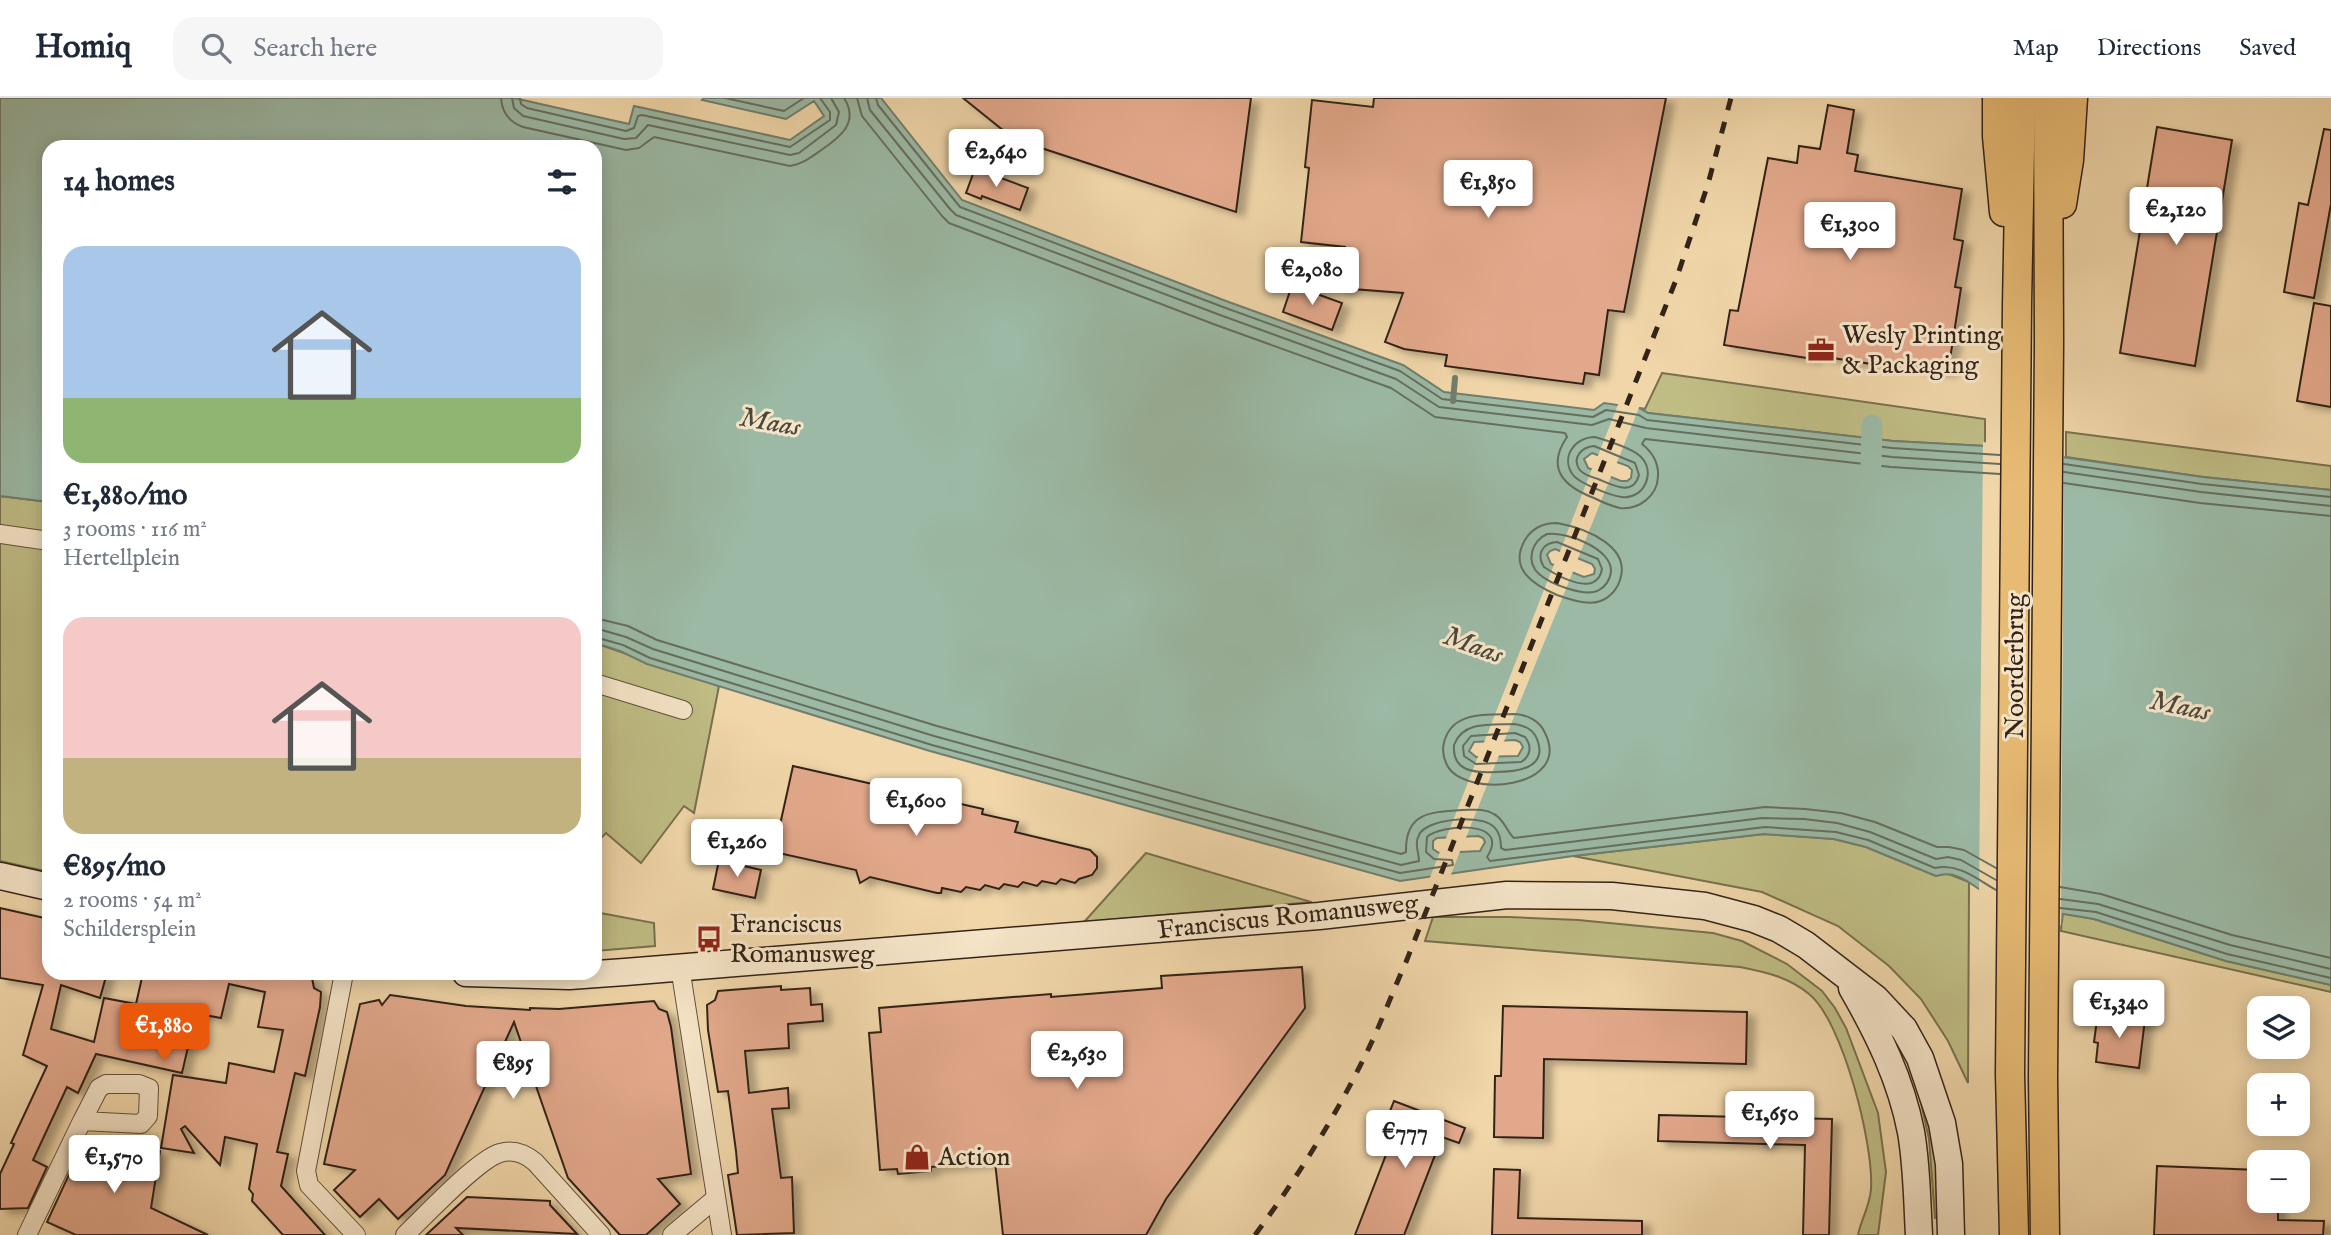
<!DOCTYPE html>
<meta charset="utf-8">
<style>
body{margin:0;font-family:"IM FELL English",serif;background:#f6f6f7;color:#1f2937;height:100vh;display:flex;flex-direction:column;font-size:26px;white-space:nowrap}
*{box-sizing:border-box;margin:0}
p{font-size:23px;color:#747a83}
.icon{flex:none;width:38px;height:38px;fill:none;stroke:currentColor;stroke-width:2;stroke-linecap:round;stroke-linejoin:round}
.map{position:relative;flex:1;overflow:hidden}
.panel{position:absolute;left:42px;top:42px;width:560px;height:840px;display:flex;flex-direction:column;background:#fff;border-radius:21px;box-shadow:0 4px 18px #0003}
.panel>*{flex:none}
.controls{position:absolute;left:2247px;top:898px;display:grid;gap:14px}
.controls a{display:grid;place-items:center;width:63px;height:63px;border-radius:14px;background:#fff;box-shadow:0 4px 18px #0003;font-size:35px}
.price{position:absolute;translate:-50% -60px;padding:0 16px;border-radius:7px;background:#fff;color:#222;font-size:23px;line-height:46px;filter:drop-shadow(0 2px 4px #0008)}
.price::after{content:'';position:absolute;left:50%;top:42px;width:21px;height:16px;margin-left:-10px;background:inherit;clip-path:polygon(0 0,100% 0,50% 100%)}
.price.current{background:#ea580c;color:#fff}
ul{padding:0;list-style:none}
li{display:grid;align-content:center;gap:14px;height:371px;padding:0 21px}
li span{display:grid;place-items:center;height:217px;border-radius:21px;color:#555}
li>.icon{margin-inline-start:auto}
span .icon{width:126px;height:126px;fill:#fffc;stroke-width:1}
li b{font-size:30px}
h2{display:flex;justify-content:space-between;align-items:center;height:84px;padding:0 21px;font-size:30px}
header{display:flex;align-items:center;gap:42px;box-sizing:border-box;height:98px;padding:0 35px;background:#fff;border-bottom:2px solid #e0e1e3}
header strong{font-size:33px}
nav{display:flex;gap:38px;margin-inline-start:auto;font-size:24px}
.search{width:490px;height:63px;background:#f6f6f7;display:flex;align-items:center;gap:18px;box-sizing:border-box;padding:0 24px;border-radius:21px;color:#747a83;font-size:26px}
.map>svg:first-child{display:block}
</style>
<header>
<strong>Homiq</strong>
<div class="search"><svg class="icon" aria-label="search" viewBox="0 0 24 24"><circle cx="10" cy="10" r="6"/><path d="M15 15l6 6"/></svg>Search here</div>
<nav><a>Map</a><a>Directions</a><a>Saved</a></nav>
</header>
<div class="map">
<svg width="2331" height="1137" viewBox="0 0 2331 1137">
<defs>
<filter id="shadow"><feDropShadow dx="8" dy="4.5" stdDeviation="3.5" flood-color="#0004"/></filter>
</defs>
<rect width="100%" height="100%" fill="#f0d6a9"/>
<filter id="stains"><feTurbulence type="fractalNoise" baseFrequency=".00286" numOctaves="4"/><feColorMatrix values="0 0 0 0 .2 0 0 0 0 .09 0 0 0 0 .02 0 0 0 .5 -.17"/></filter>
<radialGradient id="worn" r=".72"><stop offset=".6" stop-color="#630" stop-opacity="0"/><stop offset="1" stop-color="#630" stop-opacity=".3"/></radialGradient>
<!-- green -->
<g fill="#bfbc84" stroke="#78704e" stroke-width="2">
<path d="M 1662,275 L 1985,321 L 1985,348 L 1893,343 L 1648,315 L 1638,310 L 1645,311 Z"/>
<path d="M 2066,334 L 2331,368 L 2331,392 L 2203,379 L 2066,359 Z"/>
<path d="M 0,398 L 49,404 L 49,774 L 0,763 Z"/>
<path d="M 595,545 L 719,588 L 694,715 L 684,708 L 641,765 L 606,735 L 595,746 Z"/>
<path d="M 1764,736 L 1834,741 L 1866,749 L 1936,778 L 1946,775 L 1969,784 L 1968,985 L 1948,943 L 1921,901 L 1889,868 L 1838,828 L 1762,794 L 1573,758 Z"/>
<path d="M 1146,755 L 1311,804 L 1312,804 L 1084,824 Z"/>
<path d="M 595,814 L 654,825 L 655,848 L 595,853 Z"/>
<path d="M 2062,815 L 2094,821 L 2226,863 L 2331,887 L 2331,894 L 2061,833 Z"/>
<path d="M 1433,819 L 1509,819 L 1578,822 L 1713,835 L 1742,843 L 1787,866 L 1822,893 L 1835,910 L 1846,930 L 1878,1015 L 1886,1074 L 1878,1137 L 1858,1137 C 1861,1121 1870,1108 1871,1091 C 1874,1048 1843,923 1809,896 C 1789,879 1765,874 1740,869 L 1425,843 Z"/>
<path d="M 1907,961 L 1925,993 L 1944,1120 L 1935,1120 L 1929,1041 L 1919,996 Z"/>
</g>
<!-- water -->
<path fill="#9bb9a5" stroke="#717d6d" stroke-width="2" fill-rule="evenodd" d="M 0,0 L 514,0 L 629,26 L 634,8 L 790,42 L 824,18 L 814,3 L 786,21 L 702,2 L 704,0 L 881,0 L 962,102 L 1226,203 L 1403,267 L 1444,294 L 1594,312 L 1604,305 L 1645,311 L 1641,311 L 1648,315 L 1893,343 L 1985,348 L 2203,379 L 2331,392 L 2331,887 L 2226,863 L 2094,821 L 2063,816 L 2062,824 L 2045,820 L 2045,810 C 2031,808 2014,808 2000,803 C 1978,796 1962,769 1936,778 L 1866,749 L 1834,741 L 1764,736 L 1573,758 L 1400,783 L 930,653 L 647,566 L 620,553 L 595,545 L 595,49 L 49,49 L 49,404 L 0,398 ZM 1592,355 L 1628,368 L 1632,372 L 1631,380 L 1627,383 L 1621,383 L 1588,370 L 1584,361 ZM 1555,451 L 1592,466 L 1595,471 L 1594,476 L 1584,479 L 1551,466 L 1547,457 L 1550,453 ZM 1515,642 L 1520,644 L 1523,649 L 1518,658 L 1476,659 L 1469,653 L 1474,644 ZM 1478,738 L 1483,740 L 1485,744 L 1480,753 L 1439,755 L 1433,751 L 1433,743 L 1437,740 Z"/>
<!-- pier -->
<g fill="#f0d6a9">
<path d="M 1619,304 L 1640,307 L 1616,367 L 1597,360 Z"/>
<path d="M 1983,344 L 2064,355 L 2061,827 L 2043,823 L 2037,811 L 2028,813 L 1999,807 L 1979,794 Z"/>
<path d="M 1593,368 L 1612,376 L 1577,463 L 1559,456 Z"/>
<path d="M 1555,464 L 1574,471 L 1503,646 L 1483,647 Z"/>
<path d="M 1500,655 L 1465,742 L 1445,743 L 1479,656 Z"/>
<path d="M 1441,751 L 1461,751 L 1450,779 L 1429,782 Z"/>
</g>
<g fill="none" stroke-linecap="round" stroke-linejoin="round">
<!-- shore -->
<g stroke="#666e5f" stroke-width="2">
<path d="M 501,0 C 502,15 509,24 523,29 L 626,52 L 639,50 L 654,39 L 790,68 C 802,66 810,60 820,53 C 839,40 860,25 844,0"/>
<path d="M 512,0 L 514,10 L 523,18 L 624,41 L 636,40 L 648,27 L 790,57 L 799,55 L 836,27 L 839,14 L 831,0"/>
<path d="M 520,0 L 521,6 L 527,10 L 626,33 L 634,30 L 638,18 L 642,17 L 790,49 L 830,22 L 830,14 L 820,0"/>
<path d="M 725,0 L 784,13 L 804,0"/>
<path d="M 857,0 L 862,18 L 942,118 L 949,125 L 1216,227 L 1391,290 L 1435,319 L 1565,335 L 1567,339 C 1545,371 1565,389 1594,400 C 1602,404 1611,408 1620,410 C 1639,412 1657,398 1658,379 C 1659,365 1652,354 1642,346 L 1645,341 L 1891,369 L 2000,376"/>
<path d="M 867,0 L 870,12 L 950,111 L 956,117 L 1220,217 L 1396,281 L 1439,309 L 1592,327 L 1609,321 L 1646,330 L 1892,359 L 2000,366"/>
<path d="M 876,0 L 878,7 L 960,109 L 1223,209 L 1400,273 L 1442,301 L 1593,319 L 1606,312 L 1639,317 L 1647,322 L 1892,350 L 2000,357"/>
<path d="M 1595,339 C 1608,343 1630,349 1640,358 C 1657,373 1644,402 1622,399 C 1611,398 1579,385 1573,377 C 1560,359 1575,339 1595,339 Z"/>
<path d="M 1594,348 L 1635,365 L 1639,377 C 1633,399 1613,387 1598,381 C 1592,379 1583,377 1579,371 C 1572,359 1582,349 1594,348 Z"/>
<path d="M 2064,366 L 2202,386 L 2331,399"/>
<path d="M 2064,374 L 2201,394 L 2331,408"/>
<path d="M 2064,385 L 2200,405 L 2331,418"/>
<path d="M 1557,425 C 1585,430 1636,449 1618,487 C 1604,513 1579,505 1557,497 C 1534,487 1508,471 1525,442 C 1532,430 1544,425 1557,425 Z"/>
<path d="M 1547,436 C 1566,433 1613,451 1611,474 C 1610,481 1606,488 1599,492 C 1586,500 1550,486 1539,476 C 1525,463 1532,443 1547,436 Z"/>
<path d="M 1557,444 L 1598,461 L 1602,471 C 1597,500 1559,479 1544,469 C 1536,457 1542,445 1557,444 Z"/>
<path d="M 595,520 L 628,528 L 657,542 L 937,628 L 1401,756 L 1406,754 C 1405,714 1431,714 1462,712 C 1473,712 1484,710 1494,716 C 1505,722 1506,733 1514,740 L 1765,709 L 1805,711 L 1841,715 L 1875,724 L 1937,749 L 1949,749 L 1964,752 L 1996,770"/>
<path d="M 595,530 L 626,539 L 653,551 L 934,638 L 1401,767 L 1419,763 C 1419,755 1414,746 1419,737 C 1426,721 1476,717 1490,726 C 1499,731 1501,740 1501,750 L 1505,752 L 1762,720 L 1804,721 L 1837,725 L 1870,734 L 1936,761 L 1948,759 L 1961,762 L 1996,782"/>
<path d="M 595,539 L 623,547 L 650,560 L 932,647 L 1400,775 L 1453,767 L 1452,762 L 1434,761 L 1426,754 L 1427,739 C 1439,727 1512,720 1487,759 L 1490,763 L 1765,729 L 1836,734 L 1868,742 L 1935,770 C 1959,765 1977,781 1996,792"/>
<path d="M 1515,616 C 1528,617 1540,623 1545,635 C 1573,691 1464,701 1447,667 C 1443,659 1442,649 1445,641 C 1455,612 1490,617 1515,616 Z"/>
<path d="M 1515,626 C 1525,628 1533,631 1537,641 C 1549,671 1515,674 1496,674 C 1475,675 1452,674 1454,647 C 1463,622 1493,627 1515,626 Z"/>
<path d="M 1515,635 L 1525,639 C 1532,648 1531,658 1521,664 L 1476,666 L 1464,658 L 1463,648 L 1471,638 Z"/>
<path d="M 2060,789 L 2101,796 L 2232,837 L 2331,860"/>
<path d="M 2060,801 L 2098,806 L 2230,847 L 2331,871"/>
<path d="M 2060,810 L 2096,814 L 2227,856 L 2331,880"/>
</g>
<!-- stream -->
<path stroke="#717d6d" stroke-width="6" d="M 1453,303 L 1455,280"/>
<!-- canal -->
<path stroke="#9bb9a5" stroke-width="21" d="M 1871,367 L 1872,327"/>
</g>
<!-- building -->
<g fill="#e2a88b" stroke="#322319" stroke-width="2" filter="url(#shadow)">
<path d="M 963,0 L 1251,0 L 1236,114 L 1014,41 Z"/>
<path d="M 1374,0 L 1666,0 L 1624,214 L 1608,212 L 1599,277 L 1585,275 L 1583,286 L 1445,268 L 1447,257 L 1404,251 L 1385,244 L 1403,195 L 1340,190 L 1345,149 L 1301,144 L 1309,70 L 1305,69 L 1312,2 L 1373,9 Z"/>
<path d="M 1828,7 L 1854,12 L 1847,55 L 1858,57 L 1855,73 L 1962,91 L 1954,141 L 1963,143 L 1955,189 L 1961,190 L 1948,274 L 1873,261 L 1872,266 L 1813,257 L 1813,261 L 1724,247 L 1730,212 L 1738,213 L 1768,60 L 1797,65 L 1799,48 L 1820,51 Z"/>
<path d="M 2157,29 L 2232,42 L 2195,268 L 2120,255 Z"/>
<path d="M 2324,31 L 2331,32 L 2331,106 L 2314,200 L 2284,194 L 2299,105 L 2308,107 Z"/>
<path d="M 976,68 L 992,73 L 990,76 L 1028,90 L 1020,112 L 982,98 L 981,101 L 966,95 Z"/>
<path d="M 1292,187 L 1342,205 L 1332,232 L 1283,214 Z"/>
<path d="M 2314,205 L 2331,208 L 2331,309 L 2297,303 Z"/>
<path d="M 793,668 L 983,711 L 982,716 L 1018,724 L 1015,734 L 1090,752 L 1097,759 L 1097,770 L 1092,777 L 1079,781 L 1075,785 L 1061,781 L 1056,786 L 1042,783 L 1037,788 L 1023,784 L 1018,789 L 1004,786 L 999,791 L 985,787 L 980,792 L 966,789 L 961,794 L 942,790 L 941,795 L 937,795 L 870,779 L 860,785 L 856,772 L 774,754 Z"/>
<path d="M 719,762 L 761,772 L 755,800 L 713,791 Z"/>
<path d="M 0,810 L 49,821 L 49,875 L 107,875 L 100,900 L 61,887 L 51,931 L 94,944 L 104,900 L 136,906 L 143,875 L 298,875 L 312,880 L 314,890 L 321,894 L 320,909 L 305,978 L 295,975 L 277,1054 L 288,1056 L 281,1088 L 325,1137 L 283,1137 L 252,1103 L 253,1096 L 249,1091 L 257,1046 L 225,1039 L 220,1067 L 185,1028 L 181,1031 L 194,1055 L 161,1050 L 173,977 L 226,985 L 229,965 L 274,974 L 283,932 L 258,929 L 265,894 L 229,886 L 221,920 L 188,914 L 181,947 L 188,949 L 182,975 L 96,956 L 78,995 L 67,989 L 33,1062 L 47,1069 L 28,1110 L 0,1111 L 0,1076 L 14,1046 L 11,1045 L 47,968 L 23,957 L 43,887 L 0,880 Z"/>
<path d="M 1302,869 L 1305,910 L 1166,1101 L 1146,1137 L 1003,1137 L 995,1064 L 931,1069 L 931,1073 L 898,1076 L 897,1071 L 880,1072 L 869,935 L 881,934 L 879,910 L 1051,896 L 1051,899 L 1162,890 L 1161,878 Z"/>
<path d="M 781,888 L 781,892 L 810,890 L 811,907 L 822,906 L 823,923 L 788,926 L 789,950 L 745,953 L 749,995 L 788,990 L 789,1010 L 772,1011 L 781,1080 L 792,1079 L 794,1135 L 737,1137 L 728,1077 L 738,1075 L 736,1053 L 728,993 L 718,994 L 708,932 L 707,907 L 715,902 L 718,893 Z"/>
<path d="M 390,897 L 466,908 L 530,912 L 530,910 L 559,911 L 654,903 L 659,911 L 667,914 L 671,929 L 691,1076 L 658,1081 L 680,1106 L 646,1137 L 620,1137 L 568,1080 L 529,968 L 529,954 L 525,956 L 514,924 L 445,1077 L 398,1121 L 379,1101 L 360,1119 L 334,1092 L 355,1072 L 324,1066 L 360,906 L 379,902 L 382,907 Z"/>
<path d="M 1503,908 L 1747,914 L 1746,966 L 1544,961 L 1543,1040 L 1494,1039 L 1495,978 L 1501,978 Z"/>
<path d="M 2098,914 L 2145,921 L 2139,970 L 2096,964 L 2098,945 L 2094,944 Z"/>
<path d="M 1394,1003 L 1465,1030 L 1459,1045 L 1442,1039 L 1404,1137 L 1355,1137 L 1399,1023 L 1388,1018 Z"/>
<path d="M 1659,1017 L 1832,1021 L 1829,1137 L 1803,1137 L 1805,1047 L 1658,1043 Z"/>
<path d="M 87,1041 L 160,1053 L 151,1110 L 208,1137 L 76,1137 L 47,1124 L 72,1070 L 82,1075 Z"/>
<path d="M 2157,1068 L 2259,1072 L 2259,1102 L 2278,1102 L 2278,1122 L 2324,1123 L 2323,1137 L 2154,1137 Z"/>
<path d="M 1494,1071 L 1520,1072 L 1518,1120 L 1642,1123 L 1642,1137 L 1492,1137 Z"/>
<path d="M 467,1099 L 550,1103 L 550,1107 L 577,1136 L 456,1130 L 463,1137 L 426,1137 Z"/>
</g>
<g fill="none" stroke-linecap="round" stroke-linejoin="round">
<!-- street casing -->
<g stroke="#62503d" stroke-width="20">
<g id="street">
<path d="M 0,436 L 49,443"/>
<path d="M 595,585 L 683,612"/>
<path d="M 680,869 L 722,1137"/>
<path d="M 344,875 L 306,1073 L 309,1087 L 356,1137"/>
<path d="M 27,1137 L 82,1023 L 141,1026 L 148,1018 L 149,990 L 139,986 L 106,986 L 99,990 L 82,1023"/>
<path d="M 405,1137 C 424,1119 478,1061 500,1055 C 513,1051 524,1055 535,1064 L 601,1137"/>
<path d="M 672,1137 L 716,1100"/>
</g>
</g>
<!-- secondary casing -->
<g stroke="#322319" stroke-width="29">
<g id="secondary">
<path d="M 0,778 L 49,789"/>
<path d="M 466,875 L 569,878 L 625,874 L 1319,818 L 1507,797 L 1612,798 L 1705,808 L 1754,821 L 1779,831 L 1806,847 L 1875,900 L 1904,931 L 1920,960 L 1942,1025 L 1949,1066 L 1951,1137"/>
<path d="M 1852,890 C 1878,935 1901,982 1911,1034 C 1917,1068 1917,1103 1919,1137"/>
</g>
</g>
<!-- primary casing -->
<g stroke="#322319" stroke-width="31">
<g id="primary">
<path d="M 1997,0 L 1997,38 L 2004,114"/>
<path d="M 2062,106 L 2069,62 L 2073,0"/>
<path d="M 2014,1137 L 2010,976 L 2017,207 L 2021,0"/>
<path d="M 2045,1137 L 2043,979 L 2049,245 L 2048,0"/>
</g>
</g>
<!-- street -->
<use href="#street" stroke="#f5e4c7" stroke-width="18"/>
<!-- secondary -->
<use href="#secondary" stroke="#f5e4c7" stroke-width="26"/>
<!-- primary -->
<use href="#primary" stroke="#e8bb74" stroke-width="28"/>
<!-- rail -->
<path stroke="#322319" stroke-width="5" stroke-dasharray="12 12" stroke-linecap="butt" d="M 1255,1137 C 1297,1080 1334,1021 1365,958 C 1380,928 1392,895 1406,864 L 1676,182 L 1708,86 L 1731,0"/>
</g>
<!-- icons -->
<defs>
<g id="office-bare" transform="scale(2.1)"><path d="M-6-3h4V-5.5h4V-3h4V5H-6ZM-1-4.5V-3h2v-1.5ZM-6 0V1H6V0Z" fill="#8f2418" stroke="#f5e4c7" stroke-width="2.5" paint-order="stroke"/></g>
<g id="bus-bare" transform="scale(2.1)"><path d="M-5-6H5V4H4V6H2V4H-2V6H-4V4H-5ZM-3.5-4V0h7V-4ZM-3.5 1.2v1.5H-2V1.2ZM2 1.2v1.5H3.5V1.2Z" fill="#8f2418" stroke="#f5e4c7" stroke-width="2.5" paint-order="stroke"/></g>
<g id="shop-bare" transform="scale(2.1)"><path d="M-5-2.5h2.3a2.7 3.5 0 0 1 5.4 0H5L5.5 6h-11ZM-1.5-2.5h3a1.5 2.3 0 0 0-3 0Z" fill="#8f2418" stroke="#f5e4c7" stroke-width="2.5" paint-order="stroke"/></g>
</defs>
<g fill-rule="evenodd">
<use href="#office-bare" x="1821" y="252"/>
<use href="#bus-bare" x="709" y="841"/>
<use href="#shop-bare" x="917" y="1059"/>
</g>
<g text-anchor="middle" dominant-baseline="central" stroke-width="6" stroke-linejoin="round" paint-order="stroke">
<!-- poi labels -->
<g font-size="26" fill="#322319" stroke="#f5e4c7" text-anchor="start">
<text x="1842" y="237">Wesly Printing<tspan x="1842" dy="30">&amp; Packaging</tspan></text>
<text x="730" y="826">Franciscus<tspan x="730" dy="30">Romanusweg</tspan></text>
<text x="938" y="1059">Action</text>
</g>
<!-- street labels -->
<g font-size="26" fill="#322319" stroke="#f5e4c7">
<text transform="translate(2015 568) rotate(-90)">Noorderbrug</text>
<text transform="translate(1288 819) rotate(-6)">Franciscus Romanusweg</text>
</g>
<!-- water labels -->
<g font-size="28" font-style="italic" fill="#4c483c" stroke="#f5e4c7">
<text transform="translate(770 325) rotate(10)">Maas</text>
<text transform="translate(1473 548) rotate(20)">Maas</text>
<text transform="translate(2180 609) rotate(12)">Maas</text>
</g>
</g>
<rect width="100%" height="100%" filter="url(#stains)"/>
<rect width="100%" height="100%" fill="url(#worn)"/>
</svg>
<div class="controls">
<a><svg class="icon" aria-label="layers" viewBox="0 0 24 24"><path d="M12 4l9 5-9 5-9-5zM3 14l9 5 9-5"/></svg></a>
<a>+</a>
<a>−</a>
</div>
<b class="price" style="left:996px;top:91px">€2,640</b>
<b class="price" style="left:1488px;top:122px">€1,850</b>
<b class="price" style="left:2176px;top:149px">€2,120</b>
<b class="price" style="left:1850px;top:164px">€1,300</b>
<b class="price" style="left:1312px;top:209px">€2,080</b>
<b class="price" style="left:916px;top:740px">€1,600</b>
<b class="price" style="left:737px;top:781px">€1,260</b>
<b class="price" style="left:2119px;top:942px">€1,340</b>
<b class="price current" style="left:164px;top:965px">€1,880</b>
<b class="price" style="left:1077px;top:993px">€2,630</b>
<b class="price" style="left:513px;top:1003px">€895</b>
<b class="price" style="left:1770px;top:1053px">€1,650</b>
<b class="price" style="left:1405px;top:1072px">€777</b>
<b class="price" style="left:114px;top:1097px">€1,570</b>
<section class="panel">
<h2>14 homes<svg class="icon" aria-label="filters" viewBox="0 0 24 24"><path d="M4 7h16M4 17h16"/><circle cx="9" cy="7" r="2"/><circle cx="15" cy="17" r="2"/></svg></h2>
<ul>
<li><span style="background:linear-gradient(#a9c7e8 70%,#8fb573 0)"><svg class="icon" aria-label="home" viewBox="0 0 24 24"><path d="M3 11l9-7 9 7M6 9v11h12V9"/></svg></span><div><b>€1,880/mo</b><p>3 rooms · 116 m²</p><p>Hertellplein</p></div></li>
<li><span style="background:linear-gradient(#f6c9c9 65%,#c2b280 0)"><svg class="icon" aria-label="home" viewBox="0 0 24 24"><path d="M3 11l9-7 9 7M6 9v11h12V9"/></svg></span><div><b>€895/mo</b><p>2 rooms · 54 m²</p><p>Schildersplein</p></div></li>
</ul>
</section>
</div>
